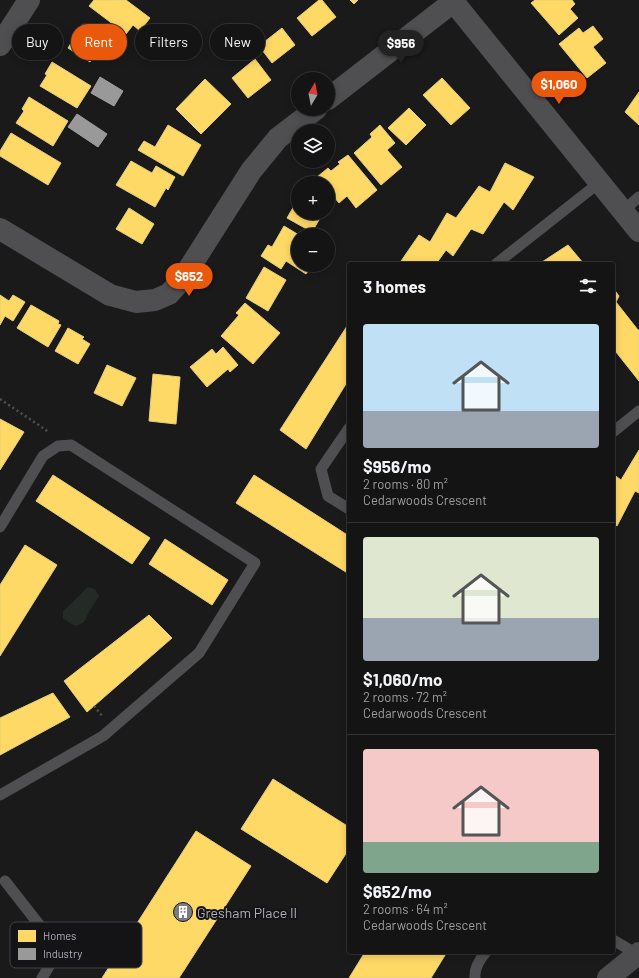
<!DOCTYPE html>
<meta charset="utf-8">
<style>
body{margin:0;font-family:Barlow,sans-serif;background:#1d1d1d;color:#f1f3f6;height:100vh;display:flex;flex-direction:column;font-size:15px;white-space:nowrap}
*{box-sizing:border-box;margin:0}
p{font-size:13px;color:#9d9ea0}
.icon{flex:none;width:22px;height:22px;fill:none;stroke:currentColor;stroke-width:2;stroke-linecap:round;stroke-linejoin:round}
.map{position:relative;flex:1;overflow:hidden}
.side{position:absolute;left:347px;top:262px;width:268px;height:692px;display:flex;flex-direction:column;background:#141414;border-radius:4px;box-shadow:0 2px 10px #0003,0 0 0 1px #333334}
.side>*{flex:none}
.hud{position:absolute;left:12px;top:24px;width:275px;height:36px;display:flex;gap:8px}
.needle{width:26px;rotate:10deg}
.buttons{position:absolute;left:291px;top:72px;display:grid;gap:8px}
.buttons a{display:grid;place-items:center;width:44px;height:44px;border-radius:50%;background:#141414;box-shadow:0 2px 10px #0003,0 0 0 1px #333334;font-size:20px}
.price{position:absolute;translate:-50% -34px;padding:0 9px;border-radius:14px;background:#ea580c;color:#fff;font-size:13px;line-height:26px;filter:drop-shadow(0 1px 2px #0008)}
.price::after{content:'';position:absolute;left:50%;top:24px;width:12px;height:9px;margin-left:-6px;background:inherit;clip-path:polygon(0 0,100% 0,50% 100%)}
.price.selected{background:#222;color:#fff}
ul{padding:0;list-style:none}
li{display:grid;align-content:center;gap:8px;height:212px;padding:0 16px}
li+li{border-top:1px solid #333334}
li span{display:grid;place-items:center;height:124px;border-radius:4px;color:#555}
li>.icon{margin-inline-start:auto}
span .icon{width:72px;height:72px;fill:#fffc;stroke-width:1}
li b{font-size:17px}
h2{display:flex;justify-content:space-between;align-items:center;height:48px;padding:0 16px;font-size:17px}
.pill{padding:0 14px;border-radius:18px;background:#141414;box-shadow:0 2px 10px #0003,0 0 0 1px #333334;font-size:14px;line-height:36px}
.pill.selected{background:#ea580c;color:#fff}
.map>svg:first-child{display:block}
</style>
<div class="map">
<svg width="639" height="978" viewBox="0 0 639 978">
<rect width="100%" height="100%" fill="#1a1a1a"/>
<!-- green -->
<path fill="#242a25" d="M 87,587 L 95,589 L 99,596 L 89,612 L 84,622 L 77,626 L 71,624 L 63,618 L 63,611 L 80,595 Z"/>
<!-- homes -->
<g fill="#ffd966" stroke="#e6cd7f">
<path d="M 94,0 L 126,0 L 150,18 L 140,31 L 133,25 L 126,34 L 89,6 Z"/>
<path d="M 319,0 L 322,0 L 336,17 L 312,36 L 297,18 Z"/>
<path d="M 350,0 L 358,0 L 354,4 Z"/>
<path d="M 535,0 L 572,0 L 575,4 L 570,9 L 578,18 L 559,35 L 531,3 Z"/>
<path d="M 83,24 L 106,38 L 90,62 L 68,48 Z"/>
<path d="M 593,26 L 603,39 L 593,47 L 606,63 L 587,78 L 559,44 L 579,28 L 583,33 Z"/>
<path d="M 282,28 L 295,45 L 272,63 L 259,46 Z"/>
<path d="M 255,59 L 271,80 L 248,98 L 232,78 Z"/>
<path d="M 52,62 L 91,86 L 77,108 L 40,86 L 47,75 L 45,74 Z"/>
<path d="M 442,78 L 470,108 L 451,125 L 423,95 Z"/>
<path d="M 205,79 L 231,104 L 201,134 L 176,109 Z"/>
<path d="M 639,92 L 639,125 L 625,112 Z"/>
<path d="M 29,97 L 68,121 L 53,146 L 16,123 L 24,111 L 22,109 Z"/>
<path d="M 409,108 L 426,125 L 406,145 L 388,128 Z"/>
<path d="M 168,125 L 201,145 L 183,176 L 138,150 L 144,141 L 155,147 Z"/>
<path d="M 380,125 L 395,143 L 387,150 L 402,167 L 381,185 L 354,153 L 372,137 L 370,134 Z"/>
<path d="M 11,133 L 61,163 L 48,185 L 0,156 L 0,151 Z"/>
<path d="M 348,155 L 377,190 L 356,208 L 347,196 L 339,203 L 328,190 L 328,183 L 322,183 L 317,177 L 328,168 L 331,171 L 340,164 L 338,162 Z"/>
<path d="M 131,161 L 152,173 L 156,166 L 175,177 L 168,190 L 166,188 L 155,207 L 116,185 Z"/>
<path d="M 505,163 L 534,177 L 513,210 L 504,202 L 483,234 L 471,229 L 453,256 L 446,250 L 436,264 L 399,264 L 419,235 L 430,242 L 447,213 L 456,218 L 479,186 L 490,192 Z"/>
<path d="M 298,199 L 298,213 L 323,213 L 312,232 L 287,218 Z"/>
<path d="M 129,208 L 154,224 L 142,244 L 116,229 Z"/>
<path d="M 284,226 L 299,235 L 298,235 L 298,265 L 312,265 L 306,274 L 286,261 L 281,269 L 261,256 L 268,245 L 272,247 Z"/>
<path d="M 568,245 L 584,264 L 539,264 Z"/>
<path d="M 264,267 L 286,280 L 268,311 L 246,298 Z"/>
<path d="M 613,288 L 619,296 L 616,302 L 638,330 L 639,330 L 639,381 L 616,352 L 613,354 Z"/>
<path d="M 0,295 L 9,301 L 13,295 L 25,302 L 13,321 L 5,316 L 0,325 Z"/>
<path d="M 245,303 L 280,333 L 253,364 L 221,336 L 239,315 L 236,313 Z"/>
<path d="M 31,305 L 59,321 L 58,324 L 61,325 L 48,347 L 17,328 Z"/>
<path d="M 349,323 L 349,379 L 306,449 L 280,430 Z"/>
<path d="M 68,328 L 84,337 L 82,339 L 90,344 L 78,364 L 55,351 Z"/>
<path d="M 223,347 L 238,365 L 230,372 L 228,369 L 207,387 L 190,367 L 212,349 L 216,354 Z"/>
<path d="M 107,365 L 136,378 L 122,406 L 94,393 Z"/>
<path d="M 153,374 L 180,377 L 176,424 L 149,421 Z"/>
<path d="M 0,419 L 24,432 L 0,470 Z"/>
<path d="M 639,450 L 639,493 L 635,491 L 617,526 L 613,523 L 613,474 L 621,480 Z"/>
<path d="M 53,475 L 150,538 L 132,564 L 36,501 Z"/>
<path d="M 254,475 L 349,536 L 349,574 L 236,503 Z"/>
<path d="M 165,539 L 228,580 L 212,605 L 149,564 Z"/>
<path d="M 25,545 L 57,565 L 0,656 L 0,585 Z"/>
<path d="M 149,615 L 172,638 L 87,712 L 64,681 Z"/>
<path d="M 53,693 L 70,717 L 0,755 L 0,718 Z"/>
<path d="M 273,779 L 349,827 L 349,849 L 327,883 L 241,829 Z"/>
<path d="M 196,831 L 251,866 L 179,978 L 102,978 Z"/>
<path d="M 365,952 L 447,952 L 431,978 L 349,978 Z"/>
</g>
<!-- industry -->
<g fill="#999" stroke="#9fa0a3">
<path d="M 100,77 L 123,91 L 114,106 L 91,93 Z"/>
<path d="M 77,114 L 107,134 L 98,147 L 68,127 Z"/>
</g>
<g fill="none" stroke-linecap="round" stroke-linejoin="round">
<!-- path -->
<g stroke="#505153" stroke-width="2.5" stroke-dasharray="2 3" stroke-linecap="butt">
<path d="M 0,399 L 46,430 L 48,433"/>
<path d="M 94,706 L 103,717"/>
</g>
<!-- lane -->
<g stroke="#4f4f52" stroke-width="11">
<path d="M 623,211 L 639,197"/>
<path d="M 496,264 L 600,182"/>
<path d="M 349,428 L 321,469 L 328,496 L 349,509"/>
<path d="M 613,432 L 639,411"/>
<path d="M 0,527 L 43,456 L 58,446 L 71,445 L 255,563 L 199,653 L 103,736 L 0,795"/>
<path d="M 5,881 L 59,950 L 42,978"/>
<path d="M 613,940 L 637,954"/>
<path d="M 475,978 C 474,969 480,959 486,952"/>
</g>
<!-- street -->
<g stroke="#4f4f52" stroke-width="22">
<path d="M 452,0 L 639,231"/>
<path d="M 0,45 L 29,0"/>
<path d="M 328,99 L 453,2"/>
<path d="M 0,229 L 110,295 L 136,302 L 155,300 L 169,294 L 183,278 L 251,171 L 278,138 L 316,109"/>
</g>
<!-- secondary -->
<path stroke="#4d4d50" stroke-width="22" d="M 608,978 L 639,953"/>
</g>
<!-- icons -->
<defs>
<g id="building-disc" transform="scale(1)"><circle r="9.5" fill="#7a7c81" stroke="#141416"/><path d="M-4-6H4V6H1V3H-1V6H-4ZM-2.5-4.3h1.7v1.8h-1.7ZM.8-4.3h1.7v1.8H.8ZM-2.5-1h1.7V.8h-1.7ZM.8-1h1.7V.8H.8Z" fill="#fff"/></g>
</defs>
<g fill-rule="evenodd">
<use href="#building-disc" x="183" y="912"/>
</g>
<g text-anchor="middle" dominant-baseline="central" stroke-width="4" stroke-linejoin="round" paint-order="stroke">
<!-- poi labels -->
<g font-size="14" fill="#adb0b9" stroke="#141416" text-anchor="start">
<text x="197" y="912">Gresham Place II</text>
</g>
</g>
<!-- legend -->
<rect x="10" y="922" width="132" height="46" rx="6" fill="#141416" stroke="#424347" stroke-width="1"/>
<rect x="18" y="930" width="18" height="12" fill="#ffd966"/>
<rect x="18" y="948" width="18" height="12" fill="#999"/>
<g font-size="11" fill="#adb0b9">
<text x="43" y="940">Homes</text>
<text x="43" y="958">Industry</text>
</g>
</svg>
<div class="buttons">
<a><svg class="needle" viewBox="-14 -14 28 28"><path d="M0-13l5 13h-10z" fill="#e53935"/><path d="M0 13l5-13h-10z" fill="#9d9ea0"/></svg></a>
<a><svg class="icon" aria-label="layers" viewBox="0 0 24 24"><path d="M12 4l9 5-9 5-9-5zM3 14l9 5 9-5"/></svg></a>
<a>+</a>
<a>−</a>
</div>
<b class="price selected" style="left:401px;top:64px">$956</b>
<b class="price" style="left:559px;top:105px">$1,060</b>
<b class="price" style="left:189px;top:297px">$652</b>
<div class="hud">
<a class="pill">Buy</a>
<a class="pill selected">Rent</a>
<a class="pill">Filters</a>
<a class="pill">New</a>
</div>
<section class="side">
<h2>3 homes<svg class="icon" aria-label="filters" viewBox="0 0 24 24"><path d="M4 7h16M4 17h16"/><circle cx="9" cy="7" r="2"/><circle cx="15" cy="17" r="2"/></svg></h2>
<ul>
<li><span style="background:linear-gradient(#bfe0f5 70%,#9aa5b1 0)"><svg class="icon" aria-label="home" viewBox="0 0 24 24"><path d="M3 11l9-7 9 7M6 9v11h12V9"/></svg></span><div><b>$956/mo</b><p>2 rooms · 80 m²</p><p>Cedarwoods Crescent</p></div></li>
<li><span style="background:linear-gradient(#dfe7d0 65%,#9aa5b1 0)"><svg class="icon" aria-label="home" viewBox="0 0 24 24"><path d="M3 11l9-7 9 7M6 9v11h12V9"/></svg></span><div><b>$1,060/mo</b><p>2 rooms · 72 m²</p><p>Cedarwoods Crescent</p></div></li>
<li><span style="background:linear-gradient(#f6c9c9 75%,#7fa58c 0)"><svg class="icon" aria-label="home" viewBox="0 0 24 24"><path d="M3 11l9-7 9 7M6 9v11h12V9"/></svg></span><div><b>$652/mo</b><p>2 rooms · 64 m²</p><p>Cedarwoods Crescent</p></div></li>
</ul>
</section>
</div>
